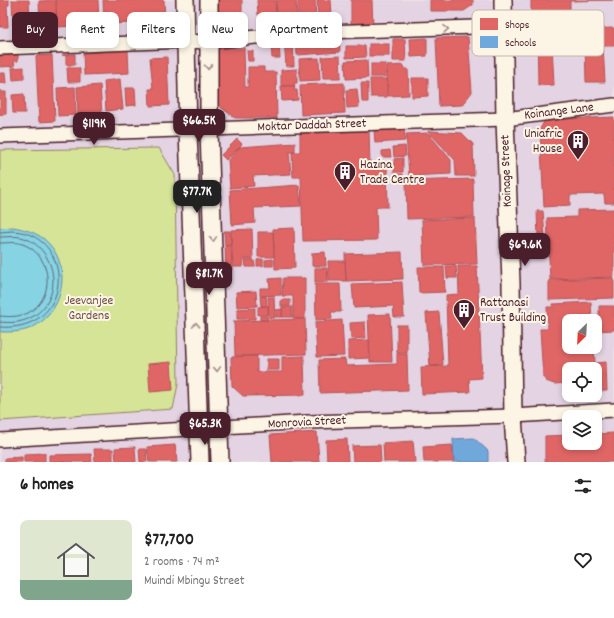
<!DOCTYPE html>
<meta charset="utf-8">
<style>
body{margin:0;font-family:Dekko,sans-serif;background:#f6f6f6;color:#222;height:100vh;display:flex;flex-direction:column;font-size:15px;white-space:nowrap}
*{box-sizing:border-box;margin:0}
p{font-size:13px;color:#767676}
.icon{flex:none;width:22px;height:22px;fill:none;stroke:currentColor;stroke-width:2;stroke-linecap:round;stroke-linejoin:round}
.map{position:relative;height:462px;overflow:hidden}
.panel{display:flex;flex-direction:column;background:#fff;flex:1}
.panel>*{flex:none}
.hud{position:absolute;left:12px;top:12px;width:400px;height:36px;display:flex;gap:8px}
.needle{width:26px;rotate:204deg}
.tools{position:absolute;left:562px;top:314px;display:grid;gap:8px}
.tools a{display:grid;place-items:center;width:40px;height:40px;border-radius:8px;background:#fff;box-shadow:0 2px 6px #0003;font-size:20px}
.price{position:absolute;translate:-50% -34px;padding:0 9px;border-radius:8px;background:#4a1f2b;color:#fff;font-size:13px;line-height:26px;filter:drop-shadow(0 1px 2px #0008)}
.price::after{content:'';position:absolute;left:50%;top:24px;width:12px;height:9px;margin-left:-6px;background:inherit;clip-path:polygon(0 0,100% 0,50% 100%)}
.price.selected{background:#222;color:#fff}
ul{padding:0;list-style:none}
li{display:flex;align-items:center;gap:12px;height:100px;padding:0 20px}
li span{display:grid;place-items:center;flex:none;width:112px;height:80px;border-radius:8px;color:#555}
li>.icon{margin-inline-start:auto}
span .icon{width:48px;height:48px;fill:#fffc;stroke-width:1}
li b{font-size:17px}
h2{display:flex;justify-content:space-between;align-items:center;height:48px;padding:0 20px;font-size:17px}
.pill{padding:0 14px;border-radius:8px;background:#fff;box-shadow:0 2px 6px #0003;font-size:14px;line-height:36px}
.pill.selected{background:#4a1f2b;color:#fff}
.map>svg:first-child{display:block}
</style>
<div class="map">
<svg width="614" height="462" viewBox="0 0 614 462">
<rect width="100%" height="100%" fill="#eee1e3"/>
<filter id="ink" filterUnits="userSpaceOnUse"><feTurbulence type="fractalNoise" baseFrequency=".025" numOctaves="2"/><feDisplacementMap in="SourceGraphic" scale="8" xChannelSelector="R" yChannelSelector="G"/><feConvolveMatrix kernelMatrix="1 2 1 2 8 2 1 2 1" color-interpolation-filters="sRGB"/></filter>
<g filter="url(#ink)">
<!-- built -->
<path fill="#e4d3e2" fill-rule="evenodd" d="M 0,0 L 614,0 L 614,462 L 0,462 ZM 569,321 L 595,321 L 595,347 L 569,347 ZM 569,369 L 595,369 L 595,395 L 569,395 ZM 569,417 L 595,417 L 595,443 L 569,443 Z"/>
<!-- green -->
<path fill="#d6e498" stroke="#908262" d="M 159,148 L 175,175 L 178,384 L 173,409 L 0,421 L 0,150 Z"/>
<!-- water -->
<path fill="#85d3e3" stroke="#6d8b99" d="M 13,227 C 24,229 35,232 44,239 C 72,262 66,309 35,326 C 25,332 14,332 2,332 L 0,331 L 0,228 Z"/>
<!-- shops -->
<g fill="#e06666" stroke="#b35154">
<path d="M 0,0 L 9,0 L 9,5 L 7,5 L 8,27 L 0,27 Z"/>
<path d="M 12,0 L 29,0 L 30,24 L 13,25 Z"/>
<path d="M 56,0 L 98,0 L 99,25 L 57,27 Z"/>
<path d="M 56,0 L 56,27 L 40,28 L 39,1 Z"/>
<path d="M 103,0 L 164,0 L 165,22 L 104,24 Z"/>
<path d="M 214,0 L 242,0 L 242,15 L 246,15 L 246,27 L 215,28 Z"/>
<path d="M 257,0 L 275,0 L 276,14 L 258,15 Z"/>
<path d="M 276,0 L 296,0 L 297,17 L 277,18 Z"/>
<path d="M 298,0 L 315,0 L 316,20 L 298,20 Z"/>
<path d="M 317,0 L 331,0 L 332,16 L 318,16 Z"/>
<path d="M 351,0 L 372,0 L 373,28 L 351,29 Z"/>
<path d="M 430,0 L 473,0 L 473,5 L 464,11 L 430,11 Z"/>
<path d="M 531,0 L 613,0 L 570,1 L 570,23 L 531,25 Z"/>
<path d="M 614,28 L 614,46 L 603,46 L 605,82 L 586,82 L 585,44 L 552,45 L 554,85 L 538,85 L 537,30 Z"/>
<path d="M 339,34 L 340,52 L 297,55 L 296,36 Z"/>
<path d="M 468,37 L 472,92 L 462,105 L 439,106 L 436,38 Z"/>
<path d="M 427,38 L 427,56 L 411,57 L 410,39 Z"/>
<path d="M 284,39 L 293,39 L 294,66 L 286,66 Z"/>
<path d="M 393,39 L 405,39 L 406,61 L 393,61 Z"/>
<path d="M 271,44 L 279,44 L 280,58 L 272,58 Z"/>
<rect x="369" y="44" width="20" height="12"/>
<path d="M 346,46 L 365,46 L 366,57 L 346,58 Z"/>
<path d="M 217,48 L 244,48 L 245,87 L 248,87 L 248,67 L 264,67 L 264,72 L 276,72 L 277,118 L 235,118 L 218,105 Z"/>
<path d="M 128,50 L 129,73 L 84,75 L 83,53 Z"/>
<path d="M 247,51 L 253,51 L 253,61 L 248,61 Z"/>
<path d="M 75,54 L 75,65 L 66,65 L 66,56 L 62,55 Z"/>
<path d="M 18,55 L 18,61 L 14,61 L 15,66 L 0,67 L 0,56 Z"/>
<path d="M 52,55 L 55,121 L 39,122 L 36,56 Z"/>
<path d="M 340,56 L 341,78 L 323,78 L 322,57 Z"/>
<path d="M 167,57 L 169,105 L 150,106 L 149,89 L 153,89 L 150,58 Z"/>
<path d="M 319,58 L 320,80 L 300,81 L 299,59 Z"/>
<path d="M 367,60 L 368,78 L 346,79 L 345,61 Z"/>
<rect x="371" y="64" width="15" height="13"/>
<path d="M 403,65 L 404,69 L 408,69 L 409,95 L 388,96 L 387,66 Z"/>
<path d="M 24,67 L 24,79 L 13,80 L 12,68 Z"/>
<path d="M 67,68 L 80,68 L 80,82 L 68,82 Z"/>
<path d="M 297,69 L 297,83 L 294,83 L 295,86 L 281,86 L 281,70 Z"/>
<path d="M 0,73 L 5,73 L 6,83 L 0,83 Z"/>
<path d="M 412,78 L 428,78 L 428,96 L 412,97 Z"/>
<path d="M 120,79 L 123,109 L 106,111 L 104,81 Z"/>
<path d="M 370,79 L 387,79 L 387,97 L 371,97 Z"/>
<path d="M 344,83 L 345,113 L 301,115 L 300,85 Z"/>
<path d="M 361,83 L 368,83 L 368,102 L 362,102 Z"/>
<path d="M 100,85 L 102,114 L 78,115 L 77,87 Z"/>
<path d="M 281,86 L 295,86 L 294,90 L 297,90 L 298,100 L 282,101 Z"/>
<path d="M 75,87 L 76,115 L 58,116 L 57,88 Z"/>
<path d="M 125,88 L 135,88 L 136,105 L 126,106 Z"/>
<path d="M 357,89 L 359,107 L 347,108 L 346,90 Z"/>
<path d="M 0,90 L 1,92 L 6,92 L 6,114 L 0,115 Z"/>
<path d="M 24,94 L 25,113 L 13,113 L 12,95 Z"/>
<path d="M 614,117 L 614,203 L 605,203 L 604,194 L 570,195 L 570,205 L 544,207 L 540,129 L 545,120 Z"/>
<path d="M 404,128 L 405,141 L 375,143 L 374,130 Z"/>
<path d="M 369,130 L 370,166 L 387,166 L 388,207 L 376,207 L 377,240 L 303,241 L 301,177 L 293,177 L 292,152 L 300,152 L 300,132 Z"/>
<path d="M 428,131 L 462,133 L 473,144 L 474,176 L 456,176 L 455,160 Z"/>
<path d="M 428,133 L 451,160 L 451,174 L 409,176 L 406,134 Z"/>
<path d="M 237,139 L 242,144 L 226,160 L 221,155 Z"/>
<path d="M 295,143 L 295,152 L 289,152 L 291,174 L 253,176 L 254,186 L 230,188 L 228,160 L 240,147 Z"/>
<path d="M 405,146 L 406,156 L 394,157 L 393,147 Z"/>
<path d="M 390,150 L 391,157 L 382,157 L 382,151 Z"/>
<path d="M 403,158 L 403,172 L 394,172 L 394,159 Z"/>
<path d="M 394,174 L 403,174 L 403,182 L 398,182 L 398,176 L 394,176 Z"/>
<path d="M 473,179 L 474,217 L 407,219 L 406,181 Z"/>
<path d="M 299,185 L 301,206 L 254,208 L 255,223 L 232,225 L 230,190 Z"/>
<path d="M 614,209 L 614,277 L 550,279 L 547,218 L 577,217 L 577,210 Z"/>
<path d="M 537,211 L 543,211 L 545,238 L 538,238 Z"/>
<path d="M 475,218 L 477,264 L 424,265 L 422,220 Z"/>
<path d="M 294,228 L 295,268 L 275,269 L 273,229 Z"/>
<path d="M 252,229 L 253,259 L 243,259 L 243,267 L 233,267 L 231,230 Z"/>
<path d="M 224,231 L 230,231 L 231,245 L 225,246 Z"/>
<path d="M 258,232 L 273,232 L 274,257 L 258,257 Z"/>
<path d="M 231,245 L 232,270 L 226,271 L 225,246 Z"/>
<path d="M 325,252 L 326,266 L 312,266 L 312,253 Z"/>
<path d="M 402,252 L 403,279 L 346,281 L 345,254 Z"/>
<path d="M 263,259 L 263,266 L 257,266 L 257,260 Z"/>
<path d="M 273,259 L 273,266 L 265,266 L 265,260 Z"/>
<path d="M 245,260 L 254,260 L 255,267 L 246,267 Z"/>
<path d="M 328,261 L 345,261 L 346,281 L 329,281 Z"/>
<path d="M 446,266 L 456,266 L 457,278 L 447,278 Z"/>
<path d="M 458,266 L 477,266 L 482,378 L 469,379 L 470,392 L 422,394 L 421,367 L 448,366 L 446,295 L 459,294 Z"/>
<path d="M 418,267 L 444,267 L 445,292 L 419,293 Z"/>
<path d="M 315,268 L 327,268 L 328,282 L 315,282 Z"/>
<path d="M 281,278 L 281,295 L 260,296 L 260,288 L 270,288 L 269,279 Z"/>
<path d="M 283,278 L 305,278 L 305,319 L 293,318 L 293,296 L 282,296 Z"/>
<path d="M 614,278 L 614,298 L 549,300 L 549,280 Z"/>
<path d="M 402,282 L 404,317 L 394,317 L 393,306 L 354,308 L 352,284 Z"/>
<path d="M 315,284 L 340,284 L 341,312 L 331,312 L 332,319 L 316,320 Z"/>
<path d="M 256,291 L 257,306 L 237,307 L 236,292 Z"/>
<path d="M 266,296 L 267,306 L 261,306 L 260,297 Z"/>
<path d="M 268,297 L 274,297 L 275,318 L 269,318 Z"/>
<rect x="281" y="300" width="9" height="6"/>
<path d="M 591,302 L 592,321 L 569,321 L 569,347 L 594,347 L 595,363 L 606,362 L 607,391 L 595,391 L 595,369 L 569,369 L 569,383 L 554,384 L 546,381 L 543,377 L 540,329 L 548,329 L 547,307 L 553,307 L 553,304 Z"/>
<path d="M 268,306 L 268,315 L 258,315 L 258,307 Z"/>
<path d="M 599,306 L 614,306 L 614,330 L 596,331 L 595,322 L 599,322 Z"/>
<rect x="282" y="307" width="10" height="10"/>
<path d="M 255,308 L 255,319 L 237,319 L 237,309 Z"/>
<path d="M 282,309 L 282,317 L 276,317 L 276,310 Z"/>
<path d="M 439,312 L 443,365 L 430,366 L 426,313 Z"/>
<path d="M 390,314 L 392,362 L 370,362 L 368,315 Z"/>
<path d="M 260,316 L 267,316 L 268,320 L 260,320 Z"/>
<path d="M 305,319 L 306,354 L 235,356 L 234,321 Z"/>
<path d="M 342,320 L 344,356 L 317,357 L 315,322 Z"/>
<path d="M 365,322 L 366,338 L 351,339 L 350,323 Z"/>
<rect x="397" y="325" width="10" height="28"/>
<path d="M 369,340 L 370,358 L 348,359 L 348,341 Z"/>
<path d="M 397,354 L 407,354 L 408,390 L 320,393 L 319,360 L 345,359 L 346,366 L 397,364 Z"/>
<path d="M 257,356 L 257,372 L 282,372 L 282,357 L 304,356 L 305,395 L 243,396 L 232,386 L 231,357 Z"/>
<path d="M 267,359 L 279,359 L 279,370 L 266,370 Z"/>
<path d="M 171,362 L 173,390 L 150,392 L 148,364 Z"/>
<path d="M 317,432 L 319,462 L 272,462 L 270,435 Z"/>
<path d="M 614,433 L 614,462 L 545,462 L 545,436 L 569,435 L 569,443 L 595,443 L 595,434 Z"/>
<path d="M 347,439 L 348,462 L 327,462 L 326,440 Z"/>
<path d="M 413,441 L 415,462 L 384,462 L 383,443 Z"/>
<path d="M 175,445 L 177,462 L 149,462 L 147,447 Z"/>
<path d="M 380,445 L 381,462 L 353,462 L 352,446 Z"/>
<path d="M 452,445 L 454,462 L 424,462 L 423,447 Z"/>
<path d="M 135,447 L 136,462 L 116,462 L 115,448 Z"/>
<path d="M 94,449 L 113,449 L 113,462 L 95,462 Z"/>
<path d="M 139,449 L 146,449 L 147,462 L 140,462 Z"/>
<path d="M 45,453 L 45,462 L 24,462 L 24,454 Z"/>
<path d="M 91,454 L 92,462 L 49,462 L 49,455 Z"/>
<path d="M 22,457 L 22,462 L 5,462 L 5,458 Z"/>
</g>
<!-- schools -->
<path fill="#6fa8dc" stroke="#647fa7" d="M 474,438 L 488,451 L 488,462 L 454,462 L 453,439 Z"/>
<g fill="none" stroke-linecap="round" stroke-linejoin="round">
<!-- shore -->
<g stroke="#626775" stroke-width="1">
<path d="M 0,232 C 4,232 8,231 12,231 C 75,233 76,333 0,327"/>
<path d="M 0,237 C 9,237 18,235 27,239 C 59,254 63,302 30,318 C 20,323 10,323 0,322"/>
<path d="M 0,243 C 9,243 16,241 25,245 C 53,257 55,299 28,313 C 19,317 9,317 0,316"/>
</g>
<!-- minor casing -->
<g stroke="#4a1f2b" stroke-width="16">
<g id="minor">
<path d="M 0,48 L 186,41 L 207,42 L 295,33 L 505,26"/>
<path d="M 0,136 L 505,119 L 614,105"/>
<path d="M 0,440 L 308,422 L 513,416 L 614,410"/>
</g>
</g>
<!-- tertiary casing -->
<g stroke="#4a1f2b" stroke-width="20">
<g id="tertiary">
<path d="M 185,0 L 188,131 L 200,462"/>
<path d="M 209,0 L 209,130 L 220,462"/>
<path d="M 503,0 L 505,119 L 511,283 L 513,416 L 516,462"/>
</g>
</g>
<!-- minor -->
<use href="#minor" stroke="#fcf5e5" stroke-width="13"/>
<!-- tertiary -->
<use href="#tertiary" stroke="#fcf5e5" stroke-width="17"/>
</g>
<!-- one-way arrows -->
<defs><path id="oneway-chevron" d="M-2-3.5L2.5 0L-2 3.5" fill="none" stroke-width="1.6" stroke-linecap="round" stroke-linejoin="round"/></defs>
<g stroke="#a38a88">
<use href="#oneway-chevron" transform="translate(446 29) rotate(-3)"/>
<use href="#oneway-chevron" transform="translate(208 67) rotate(89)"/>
<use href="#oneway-chevron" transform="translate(213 239) rotate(88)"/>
<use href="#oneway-chevron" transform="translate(196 325) rotate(-92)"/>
<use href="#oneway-chevron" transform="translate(217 369) rotate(88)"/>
</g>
</g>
<!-- icons -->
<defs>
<g id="building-pin" transform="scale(1.15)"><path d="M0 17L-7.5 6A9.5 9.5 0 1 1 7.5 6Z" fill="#4a1f2b" stroke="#fcf5e5"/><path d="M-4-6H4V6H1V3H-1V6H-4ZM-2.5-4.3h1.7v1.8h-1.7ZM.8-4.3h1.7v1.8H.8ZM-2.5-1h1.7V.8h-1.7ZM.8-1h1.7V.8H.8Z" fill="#fff"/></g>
</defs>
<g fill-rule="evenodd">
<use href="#building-pin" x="578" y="141"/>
<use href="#building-pin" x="345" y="172"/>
<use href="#building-pin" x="464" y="310"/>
</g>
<g text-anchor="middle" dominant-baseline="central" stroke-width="4" stroke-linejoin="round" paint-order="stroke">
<!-- street labels -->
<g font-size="13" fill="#4a1f2b" stroke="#fcf5e5">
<text transform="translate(559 112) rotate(-7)">Koinange Lane</text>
<text transform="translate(312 126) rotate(-2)">Moktar Daddah Street</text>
<text transform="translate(507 171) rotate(-92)">Koinage Street</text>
<text transform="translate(307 423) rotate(-3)">Monrovia Street</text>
</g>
<!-- poi labels -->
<g font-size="13" fill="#4a1f2b" stroke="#fcf5e5" text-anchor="start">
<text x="562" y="134" text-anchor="end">Uniafric<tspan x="562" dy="15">House</tspan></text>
<text x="360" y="165">Hazina<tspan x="360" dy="15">Trade Centre</tspan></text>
<text x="480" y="303">Rattanasi<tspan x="480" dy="15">Trust Building</tspan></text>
</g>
<!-- park labels -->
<g font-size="13" fill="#6d5046" stroke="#fcf5e5">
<text x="89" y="301">Jeevanjee<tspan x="89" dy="15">Gardens</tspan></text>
</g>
</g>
<!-- legend -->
<rect x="472" y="10" width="132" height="46" rx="6" fill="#fcf5e5" stroke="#c7b5ad" stroke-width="1"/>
<rect x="480" y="18" width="18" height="12" fill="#e06666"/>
<rect x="480" y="36" width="18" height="12" fill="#6fa8dc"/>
<g font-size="11" fill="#4a1f2b">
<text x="505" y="28">Shops</text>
<text x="505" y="46">Schools</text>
</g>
</svg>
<div class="tools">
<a><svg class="needle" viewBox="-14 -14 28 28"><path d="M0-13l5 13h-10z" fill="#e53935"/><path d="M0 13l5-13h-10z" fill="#767676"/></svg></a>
<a><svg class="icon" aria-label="locate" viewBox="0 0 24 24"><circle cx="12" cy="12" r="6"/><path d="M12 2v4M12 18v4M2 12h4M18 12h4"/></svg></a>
<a><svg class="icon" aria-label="layers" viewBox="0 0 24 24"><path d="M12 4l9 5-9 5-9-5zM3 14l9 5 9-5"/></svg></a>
</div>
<b class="price" style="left:199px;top:143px">$66.5K</b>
<b class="price" style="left:94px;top:146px">$119K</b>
<b class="price selected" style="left:197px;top:214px">$77.7K</b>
<b class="price" style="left:525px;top:267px">$69.6K</b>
<b class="price" style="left:209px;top:296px">$81.7K</b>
<b class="price" style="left:205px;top:446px">$65.3K</b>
<div class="hud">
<a class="pill selected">Buy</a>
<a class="pill">Rent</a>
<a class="pill">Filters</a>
<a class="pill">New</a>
<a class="pill">Apartment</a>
</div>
</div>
<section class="panel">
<h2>6 homes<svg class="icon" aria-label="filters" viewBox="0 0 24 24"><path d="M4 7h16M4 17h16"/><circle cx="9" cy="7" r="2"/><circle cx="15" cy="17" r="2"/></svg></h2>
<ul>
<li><span style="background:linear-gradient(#dfe7d0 75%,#7fa58c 0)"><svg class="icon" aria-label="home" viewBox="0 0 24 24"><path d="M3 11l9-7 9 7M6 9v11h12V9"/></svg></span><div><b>$77,700</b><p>2 rooms · 74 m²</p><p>Muindi Mbingu Street</p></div><svg class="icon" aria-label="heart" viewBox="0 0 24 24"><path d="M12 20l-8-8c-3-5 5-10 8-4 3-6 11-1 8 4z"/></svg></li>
</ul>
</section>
